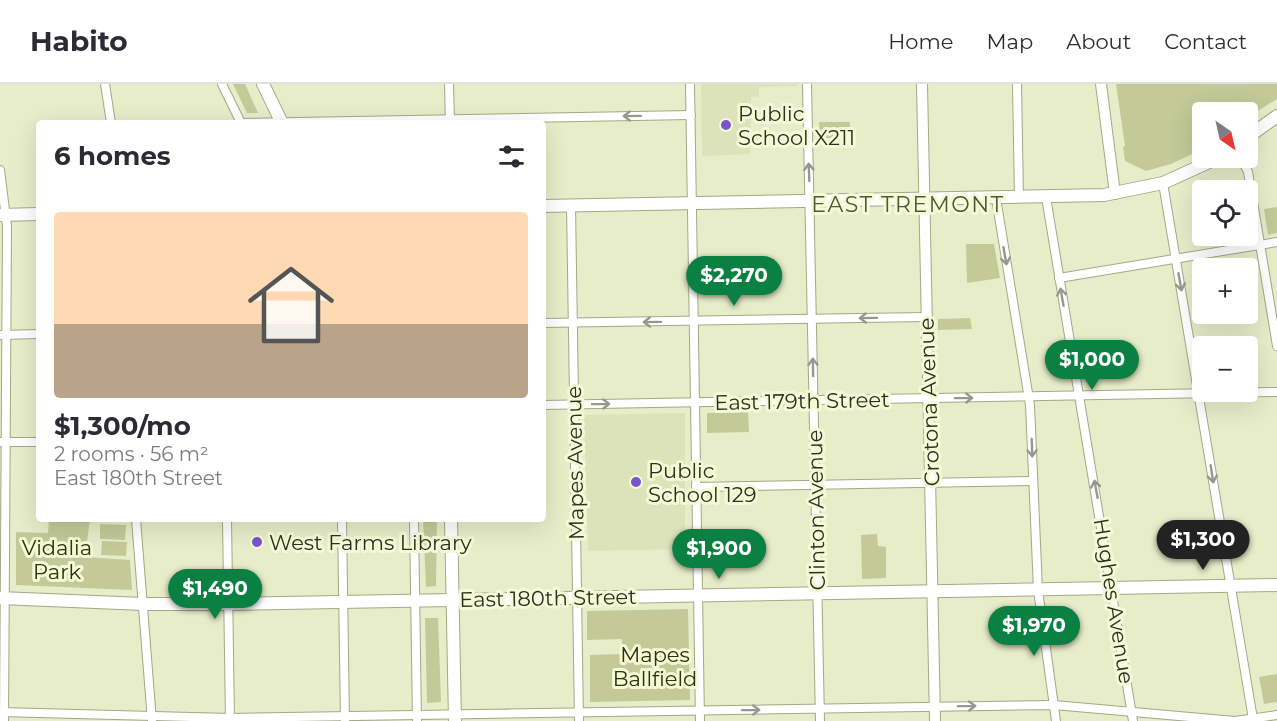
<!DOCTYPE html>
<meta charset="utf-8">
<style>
body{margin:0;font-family:Montserrat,sans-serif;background:#f2f2f3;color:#2b2b33;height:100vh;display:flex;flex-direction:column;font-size:22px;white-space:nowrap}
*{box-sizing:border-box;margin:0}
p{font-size:20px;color:#7c7c81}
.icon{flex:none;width:33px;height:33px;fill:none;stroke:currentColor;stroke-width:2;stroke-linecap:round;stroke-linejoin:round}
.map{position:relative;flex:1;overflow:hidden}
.sheet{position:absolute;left:36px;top:36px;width:510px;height:402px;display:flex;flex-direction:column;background:#fff;border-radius:6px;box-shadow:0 6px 24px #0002}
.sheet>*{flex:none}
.needle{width:39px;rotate:146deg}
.buttons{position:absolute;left:1192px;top:18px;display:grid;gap:12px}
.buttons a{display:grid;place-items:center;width:66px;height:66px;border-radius:6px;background:#fff;box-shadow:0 6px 24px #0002;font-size:30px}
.price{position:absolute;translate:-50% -51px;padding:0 14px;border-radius:21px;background:#0b8043;color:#fff;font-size:20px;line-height:39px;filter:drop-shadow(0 2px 3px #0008)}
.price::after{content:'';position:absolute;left:50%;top:36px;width:18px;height:14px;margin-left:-9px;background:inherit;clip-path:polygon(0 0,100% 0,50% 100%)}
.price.on{background:#222;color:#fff}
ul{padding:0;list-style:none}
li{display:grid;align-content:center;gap:12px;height:318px;padding:0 18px}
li+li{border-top:2px solid #e1e1e2}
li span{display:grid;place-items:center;height:186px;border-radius:6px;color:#555}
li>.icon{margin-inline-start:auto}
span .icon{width:108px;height:108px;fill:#fffc;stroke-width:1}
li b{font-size:26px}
h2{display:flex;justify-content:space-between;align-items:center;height:72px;padding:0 18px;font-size:26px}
header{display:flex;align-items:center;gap:36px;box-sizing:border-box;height:84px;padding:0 30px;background:#fff;border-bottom:2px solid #e1e1e2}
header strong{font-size:28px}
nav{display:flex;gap:33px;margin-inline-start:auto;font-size:21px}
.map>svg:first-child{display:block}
</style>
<header>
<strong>Habito</strong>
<nav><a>Home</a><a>Map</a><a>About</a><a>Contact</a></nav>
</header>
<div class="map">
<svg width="1277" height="637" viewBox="0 0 1277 637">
<rect width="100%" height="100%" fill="#e7edc9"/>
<!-- built -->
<g fill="#dce3b8">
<path d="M 701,0 L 798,0 L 798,2 L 759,3 L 759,12 L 751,13 L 750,70 L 702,72 Z"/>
<path d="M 685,329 L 685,465 L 588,467 L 584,331 Z"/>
</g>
<!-- green -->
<g fill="#c3ca98">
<path d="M 233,0 L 245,0 L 258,29 L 247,29 Z"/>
<path d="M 1116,0 L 1277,0 L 1277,15 L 1248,33 L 1248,28 L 1203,28 L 1203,65 L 1171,80 L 1146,87 L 1125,77 L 1123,63 L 1125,62 Z"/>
<path d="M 819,38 L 850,38 L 850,54 L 820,54 Z"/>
<path d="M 1277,123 L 1277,149 L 1268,151 L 1264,125 Z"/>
<path d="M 994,160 L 1000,194 L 967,199 L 966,160 Z"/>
<path d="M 970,234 L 972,245 L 938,246 L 938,235 Z"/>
<path d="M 748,328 L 749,348 L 707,349 L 707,329 Z"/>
<path d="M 49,435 L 90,435 L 85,473 L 130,476 L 132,506 L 16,501 L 16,448 L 48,449 Z"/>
<path d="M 423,435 L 437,435 L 436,502 L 426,503 Z"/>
<path d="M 100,440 L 126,441 L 125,456 L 100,455 Z"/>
<path d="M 877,450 L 878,462 L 886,463 L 886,494 L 862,495 L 861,451 Z"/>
<path d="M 102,457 L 127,458 L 126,472 L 101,471 Z"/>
<path d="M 688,525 L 690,616 L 590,618 L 590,571 L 622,570 L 622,555 L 587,556 L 587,527 Z"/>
<path d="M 425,534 L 438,534 L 441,618 L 427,619 Z"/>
<path d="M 1277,590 L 1277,618 L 1264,620 L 1259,593 Z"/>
</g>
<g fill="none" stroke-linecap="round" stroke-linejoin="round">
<!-- minor casing -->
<g stroke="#a3a886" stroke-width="10">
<g id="minor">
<path d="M 105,0 L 111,39"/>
<path d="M 222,0 L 241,39"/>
<path d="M 449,0 L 450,39"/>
<path d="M 690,0 L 700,637"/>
<path d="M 807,0 L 820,637"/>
<path d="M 1017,0 L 1019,114"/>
<path d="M 242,39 L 691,31"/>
<path d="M 1241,74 L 1248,88 L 1277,262"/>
<path d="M 0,86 L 7,142 L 4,637"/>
<path d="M 1163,99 L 1253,635"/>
<path d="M 1046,113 L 1133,637"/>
<path d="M 996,114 L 1030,321 L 1038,506 L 1056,637"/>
<path d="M 571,121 L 579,637"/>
<path d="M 1059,194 L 1277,158"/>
<path d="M 543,239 L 926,233"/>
<path d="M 0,251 L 39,250"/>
<path d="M 543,321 L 1277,308"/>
<path d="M 0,358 L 39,358"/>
<path d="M 696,403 L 1033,397"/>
<path d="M 136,435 L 152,637"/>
<path d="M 227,435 L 230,637"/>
<path d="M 342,435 L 345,637"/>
<path d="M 414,435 L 417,637"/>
<path d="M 0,628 L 230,634 L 1054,621 L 1235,637 L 1277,631"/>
</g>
</g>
<!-- tertiary casing -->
<g stroke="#a3a886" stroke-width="12">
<g id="tertiary">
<path d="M 922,0 L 935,637"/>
<path d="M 1101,0 L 1115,110"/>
</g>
</g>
<!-- secondary casing -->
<g stroke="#a3a886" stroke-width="14">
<g id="secondary">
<path d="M 263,0 L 282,39"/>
<path d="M 1248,53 L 1277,32"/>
<path d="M 543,122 L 1104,111 L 1163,99 L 1218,74"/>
<path d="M 0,131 L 39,130"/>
<path d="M 451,435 L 455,637"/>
<path d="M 0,514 L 143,520 L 228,520 L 1277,501"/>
</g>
</g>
<!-- minor -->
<use href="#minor" stroke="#fff" stroke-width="8"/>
<!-- tertiary -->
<use href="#tertiary" stroke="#fff" stroke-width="10"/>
<!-- secondary -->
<use href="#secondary" stroke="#fff" stroke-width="12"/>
</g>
<!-- one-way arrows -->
<defs><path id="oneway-shaft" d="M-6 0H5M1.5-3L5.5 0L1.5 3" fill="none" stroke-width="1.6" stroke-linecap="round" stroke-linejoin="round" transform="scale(1.5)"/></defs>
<g stroke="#969890">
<use href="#oneway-shaft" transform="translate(632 32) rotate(179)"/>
<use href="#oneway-shaft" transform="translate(809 88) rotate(-92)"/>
<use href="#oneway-shaft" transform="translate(1005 172) rotate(80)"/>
<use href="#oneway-shaft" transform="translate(1180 198) rotate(80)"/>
<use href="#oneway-shaft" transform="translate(1062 213) rotate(-100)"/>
<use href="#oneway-shaft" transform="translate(868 234) rotate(179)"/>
<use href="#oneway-shaft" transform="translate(652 238) rotate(179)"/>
<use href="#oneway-shaft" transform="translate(813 283) rotate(-91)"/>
<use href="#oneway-shaft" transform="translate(964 314) rotate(-1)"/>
<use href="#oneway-shaft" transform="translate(601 320) rotate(-1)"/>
<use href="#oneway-shaft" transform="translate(1032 364) rotate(88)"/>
<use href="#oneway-shaft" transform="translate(1212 390) rotate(81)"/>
<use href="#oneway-shaft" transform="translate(1096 405) rotate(-100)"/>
<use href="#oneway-shaft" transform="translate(967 622) rotate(-1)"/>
<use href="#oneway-shaft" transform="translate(751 626) rotate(-1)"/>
</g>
<!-- markers -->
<g fill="#7b53cd" stroke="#f4fad6" stroke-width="2">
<circle cx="726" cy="41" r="6"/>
<circle cx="636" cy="398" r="6"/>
<circle cx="257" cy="458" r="6"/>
</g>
<g text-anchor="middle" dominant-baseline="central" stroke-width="6" stroke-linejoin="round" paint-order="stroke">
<!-- poi labels -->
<g font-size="21" fill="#2d3022" stroke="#f4fad6" text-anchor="start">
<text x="738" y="29">Public<tspan x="738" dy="24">School X211</tspan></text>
<text x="648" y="386">Public<tspan x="648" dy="24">School 129</tspan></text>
<text x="269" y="458">West Farms Library</text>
</g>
<!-- street labels -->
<g font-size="21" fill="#2d3022" stroke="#f4fad6">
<text transform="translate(802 317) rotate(-1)">East 179th Street</text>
<text transform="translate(929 318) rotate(-92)">Crotona Avenue</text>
<text transform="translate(575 379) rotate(-91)">Mapes Avenue</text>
<text transform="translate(816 426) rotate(-91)">Clinton Avenue</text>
<text transform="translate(548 514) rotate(-1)">East 180th Street</text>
<text transform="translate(1114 517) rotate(81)">Hughes Avenue</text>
</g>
<!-- park labels -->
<g font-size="21" fill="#2e320d" stroke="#f4fad6">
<text x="57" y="463">Vidalia<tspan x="57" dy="24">Park</tspan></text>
<text x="655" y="570">Mapes<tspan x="655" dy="24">Ballfield</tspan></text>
</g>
<!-- neighbourhood labels -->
<g font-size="22" letter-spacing="1.5" fill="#535739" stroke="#f4fad6">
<text x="908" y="120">EAST TREMONT</text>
</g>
</g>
</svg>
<div class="buttons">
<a><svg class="needle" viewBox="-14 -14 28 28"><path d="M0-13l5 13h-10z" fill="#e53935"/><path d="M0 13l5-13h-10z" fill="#7c7c81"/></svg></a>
<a><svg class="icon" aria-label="locate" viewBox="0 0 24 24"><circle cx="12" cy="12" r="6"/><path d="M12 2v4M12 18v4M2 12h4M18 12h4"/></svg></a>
<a>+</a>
<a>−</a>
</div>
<b class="price" style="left:734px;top:223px">$2,270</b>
<b class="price" style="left:1092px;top:307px">$1,000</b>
<b class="price on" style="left:1203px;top:487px">$1,300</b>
<b class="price" style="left:719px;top:496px">$1,900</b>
<b class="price" style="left:215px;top:536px">$1,490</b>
<b class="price" style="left:1034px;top:573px">$1,970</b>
<section class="sheet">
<h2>6 homes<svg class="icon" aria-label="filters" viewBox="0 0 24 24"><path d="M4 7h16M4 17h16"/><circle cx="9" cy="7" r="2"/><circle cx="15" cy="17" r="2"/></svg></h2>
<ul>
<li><span style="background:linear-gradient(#ffd9b3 60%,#b9a48a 0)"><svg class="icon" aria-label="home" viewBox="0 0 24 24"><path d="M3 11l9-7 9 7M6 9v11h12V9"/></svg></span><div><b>$1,300/mo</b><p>2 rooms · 56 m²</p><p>East 180th Street</p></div></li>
</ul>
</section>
</div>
